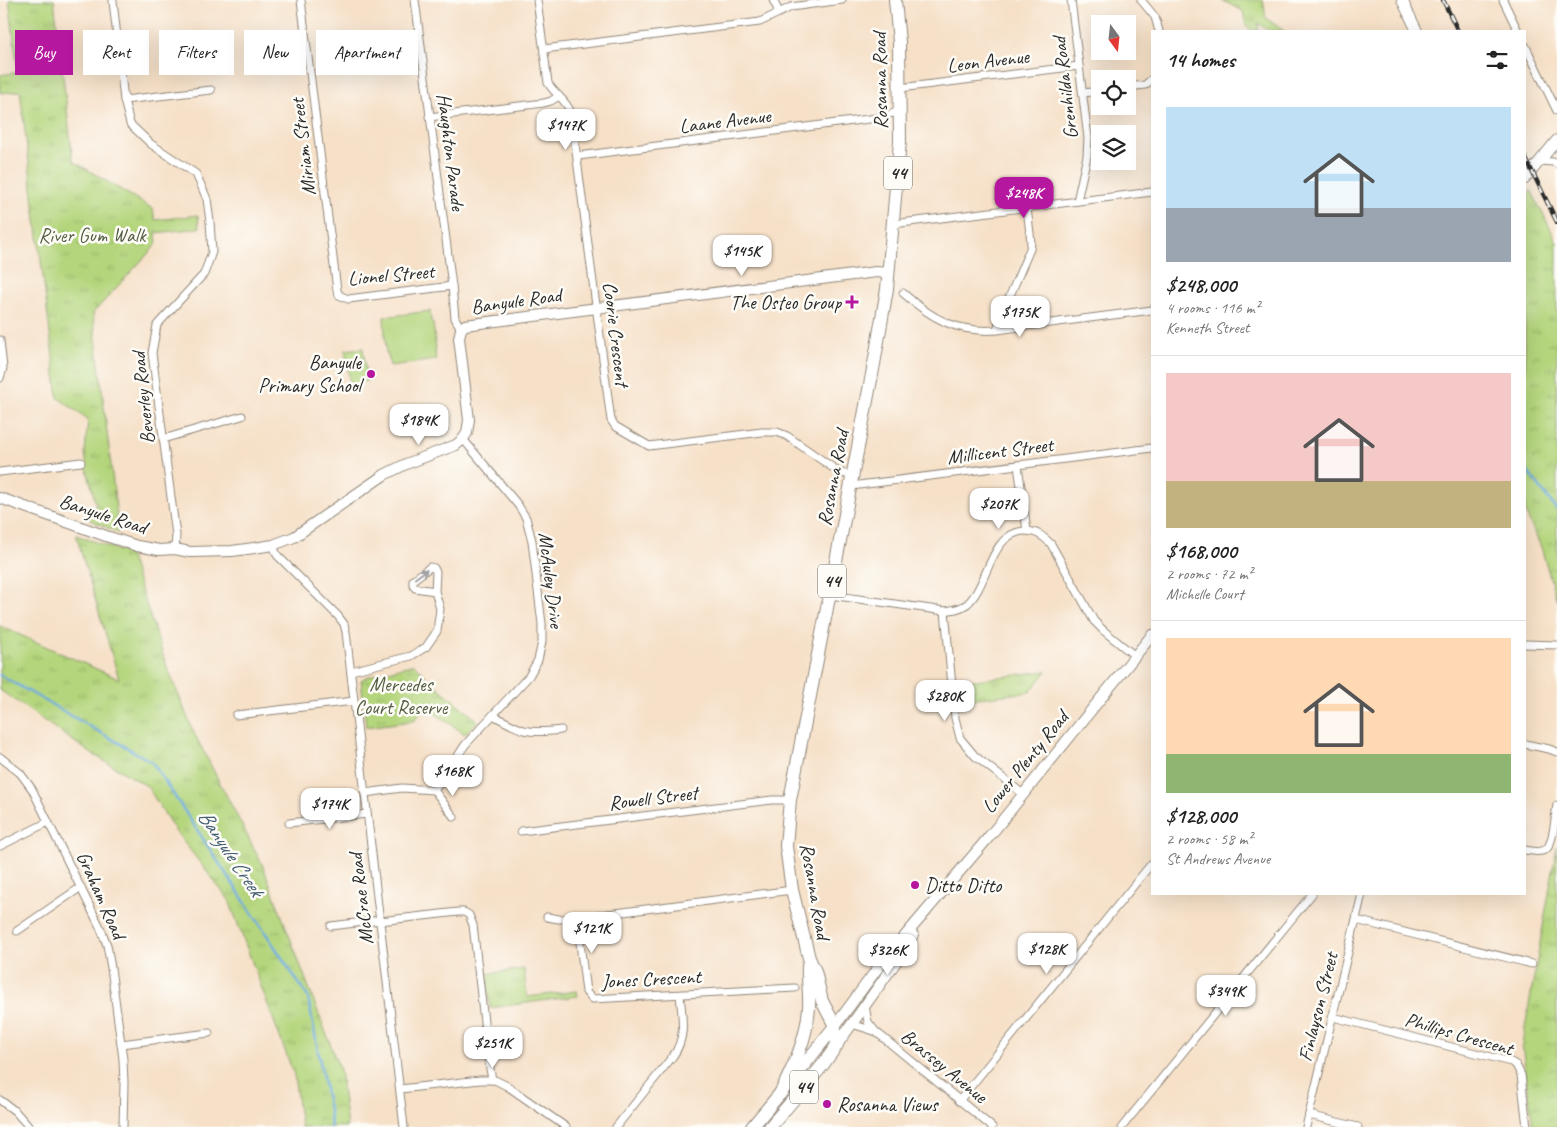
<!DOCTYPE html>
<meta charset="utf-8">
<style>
body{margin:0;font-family:Caveat,sans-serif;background:#f6f6f6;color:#222;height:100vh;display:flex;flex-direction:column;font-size:19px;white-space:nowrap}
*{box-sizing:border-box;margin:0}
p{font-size:16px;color:#767676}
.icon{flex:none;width:28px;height:28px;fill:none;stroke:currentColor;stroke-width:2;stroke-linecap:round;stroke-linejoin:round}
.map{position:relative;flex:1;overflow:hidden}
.sheet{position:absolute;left:1151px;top:30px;width:375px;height:865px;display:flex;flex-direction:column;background:#fff;border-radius:0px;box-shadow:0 5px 20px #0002}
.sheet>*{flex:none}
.banner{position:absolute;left:15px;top:30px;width:475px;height:45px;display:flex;gap:10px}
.needle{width:32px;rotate:165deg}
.buttons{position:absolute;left:1091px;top:15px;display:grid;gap:10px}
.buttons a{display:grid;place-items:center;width:45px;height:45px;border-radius:0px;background:#fff;box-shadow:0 5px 20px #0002;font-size:25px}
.price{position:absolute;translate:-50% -42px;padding:0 11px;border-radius:10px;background:#fff;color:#222;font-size:16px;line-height:32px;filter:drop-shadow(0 1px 2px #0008)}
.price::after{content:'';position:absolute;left:50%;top:30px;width:15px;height:11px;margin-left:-8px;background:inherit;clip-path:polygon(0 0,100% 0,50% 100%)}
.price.active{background:#b5179e;color:#fff}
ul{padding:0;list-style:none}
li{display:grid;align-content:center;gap:10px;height:265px;padding:0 15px}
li+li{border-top:1px solid #e0e0e0}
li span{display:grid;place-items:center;height:155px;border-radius:0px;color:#555}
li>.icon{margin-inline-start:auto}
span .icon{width:90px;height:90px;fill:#fffc;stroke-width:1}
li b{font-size:21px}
h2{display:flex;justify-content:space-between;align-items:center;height:60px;padding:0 15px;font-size:21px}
.tag{padding:0 18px;border-radius:0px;background:#fff;box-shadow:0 5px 20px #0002;font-size:18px;line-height:45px}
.tag.active{background:#b5179e;color:#fff}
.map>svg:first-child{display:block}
</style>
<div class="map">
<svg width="1557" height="1127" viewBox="0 0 1557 1127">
<defs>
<pattern id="park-tufts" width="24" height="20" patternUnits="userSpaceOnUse" patternTransform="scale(1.25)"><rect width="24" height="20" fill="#b4d57c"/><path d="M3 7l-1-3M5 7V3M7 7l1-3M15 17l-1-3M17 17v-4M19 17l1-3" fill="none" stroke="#9bb76b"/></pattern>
</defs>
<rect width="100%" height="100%" fill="#fdfcf7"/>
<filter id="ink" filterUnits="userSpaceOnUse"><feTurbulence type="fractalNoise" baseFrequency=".02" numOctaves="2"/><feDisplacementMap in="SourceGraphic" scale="10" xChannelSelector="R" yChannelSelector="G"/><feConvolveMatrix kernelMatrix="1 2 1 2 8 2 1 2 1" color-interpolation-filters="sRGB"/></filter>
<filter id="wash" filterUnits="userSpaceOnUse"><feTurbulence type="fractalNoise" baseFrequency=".0096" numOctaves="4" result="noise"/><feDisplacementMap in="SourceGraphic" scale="20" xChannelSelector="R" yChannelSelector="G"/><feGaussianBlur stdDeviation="1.12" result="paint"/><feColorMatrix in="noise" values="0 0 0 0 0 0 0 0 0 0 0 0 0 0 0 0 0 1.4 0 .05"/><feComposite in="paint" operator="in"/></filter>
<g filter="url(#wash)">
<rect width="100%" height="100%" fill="#f6e0c7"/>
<!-- park -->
<g fill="url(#park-tufts)" stroke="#708054">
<path d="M 9,0 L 54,0 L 73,161 L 153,209 L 155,220 L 198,215 L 199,228 L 156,233 L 157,244 L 93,313 L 119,533 L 84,517 L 96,505 L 87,469 L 85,452 L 88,419 L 58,398 L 20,91 L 0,93 L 0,75 L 18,72 Z"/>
<path d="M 1221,0 L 1263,0 L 1266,18 L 1284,31 L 1268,31 L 1258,23 L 1258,31 C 1245,31 1245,22 1243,11 Z"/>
<path d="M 1531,190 L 1557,242 L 1557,601 L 1541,547 L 1525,512 L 1525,198 Z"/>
<path d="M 76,535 L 129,554 L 166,664 L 193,731 L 263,866 L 340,1070 L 347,1127 L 301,1127 L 294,1075 L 229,900 L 176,832 L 147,786 L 89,752 L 0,690 L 0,626 L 119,679 Z"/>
<path d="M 414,664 L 433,683 L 478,721 L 465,734 L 427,708 L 413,721 L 366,727 L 361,680 L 366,677 Z"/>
<path d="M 1047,671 L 1030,692 L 962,700 L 960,682 Z"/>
<path d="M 1557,847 L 1557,1127 L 1533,1127 L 1522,1045 Z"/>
<path d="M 524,969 L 527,997 L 577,991 L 578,996 L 490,1008 L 486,974 Z"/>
</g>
<!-- pitch -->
<g fill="#b4d57c" stroke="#708054">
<path d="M 430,311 L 431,321 L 433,323 L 436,349 L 435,350 L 436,360 L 390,366 L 388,355 L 386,353 L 384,317 Z"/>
<path d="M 363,348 L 367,381 L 350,384 L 345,350 Z"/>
</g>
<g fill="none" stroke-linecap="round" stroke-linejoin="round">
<!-- stream -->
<g stroke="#6aaade" stroke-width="2.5">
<path d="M 1525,468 L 1557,510"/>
<path d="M 0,675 L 152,762 L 308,997 L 329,1110 L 331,1127"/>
</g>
</g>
</g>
<g filter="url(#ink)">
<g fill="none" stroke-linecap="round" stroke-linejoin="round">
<!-- street casing -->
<g stroke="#908679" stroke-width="9">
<g id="street">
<path d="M 301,0 L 337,290 L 339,295 L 348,299 L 452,286"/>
<path d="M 415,0 L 452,286 L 455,318 L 461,329"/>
<path d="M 537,0 L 548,83 C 556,96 566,99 571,113 L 610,413 L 611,420 L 615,426 L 649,446 L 762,432 L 777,432 L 787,436 L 839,472 L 852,476"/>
<path d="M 773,0 L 779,12"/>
<path d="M 1071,0 L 1088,138 L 1087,156 L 1077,201"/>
<path d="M 1141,0 L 1155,17 L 1159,31"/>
<path d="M 1503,0 L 1518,31"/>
<path d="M 113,1 L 124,100 L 130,124 L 151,144 L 196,174 L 207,199 L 210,222 L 212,252 L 204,274 L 157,325 L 152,353 L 176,535 L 175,549"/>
<path d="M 1525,45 L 1557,111"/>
<path d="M 544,49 L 760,22 L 791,7 L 842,0"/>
<path d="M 1128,87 L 1145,85 L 1152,79"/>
<path d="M 900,88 L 1079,66"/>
<path d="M 1083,93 L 1100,91"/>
<path d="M 124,100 L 211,90"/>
<path d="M 429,117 L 544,103 L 551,101 L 559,96"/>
<path d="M 578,156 L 877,118 L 900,111"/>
<path d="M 1540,161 L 1553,162 L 1557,164"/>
<path d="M 893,224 L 1152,192"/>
<path d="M 903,293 C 932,319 957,333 997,330 L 1152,310"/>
<path d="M 997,330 L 1002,314 L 1030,249 L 1031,242 L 1027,208"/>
<path d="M 0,340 L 3,368 L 0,378"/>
<path d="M 163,439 L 242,416"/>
<path d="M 1018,465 L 1027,531"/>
<path d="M 0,472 L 81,462"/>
<path d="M 851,486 L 1152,448"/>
<path d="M 273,545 L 277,555 L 338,616 L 344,624 L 346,632 L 404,1127"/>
<path d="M 830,595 L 945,611 C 953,610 960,609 967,604 C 989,585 989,534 1024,531 C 1035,530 1043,536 1051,544 L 1094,621 L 1104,631 L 1135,656"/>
<path d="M 945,611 L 955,718 L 960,738 L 975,756 L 1023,794"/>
<path d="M 1525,644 L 1557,645"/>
<path d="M 351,671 L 411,656 L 426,647 L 437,631 L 440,609 L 435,591 L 436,572 L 434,568 L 430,567 L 413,580 L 413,584 L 415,588 L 435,591"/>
<path d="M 236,715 L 354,701"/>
<path d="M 493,715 C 523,732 527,734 561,730"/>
<path d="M 1525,744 L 1549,749 L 1557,752"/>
<path d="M 0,757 L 20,773 L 32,789 L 100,927 L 107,945 L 111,968 L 123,1059 L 124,1083 L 123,1127"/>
<path d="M 434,790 L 454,817"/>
<path d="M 365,793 L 402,788 L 434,790 L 441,782 L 465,745 L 529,676 L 538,660 L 542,642 L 542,624 L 532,541 L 526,518 L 518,505 L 463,439"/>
<path d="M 289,823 L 367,814"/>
<path d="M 521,831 L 772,800 L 790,800"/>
<path d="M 0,846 L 48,822"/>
<path d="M 1525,850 C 1531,851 1539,853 1545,850 C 1554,845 1555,815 1557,805"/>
<path d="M 792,890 L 577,918 L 586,992 L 592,999 L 795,988"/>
<path d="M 547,917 L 559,919 L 577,918"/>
<path d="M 1356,920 L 1532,964"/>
<path d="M 380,921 L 458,912 L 464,912 L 469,915 L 473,925 L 488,1057 L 492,1080"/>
<path d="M 331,926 L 380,920"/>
<path d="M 17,931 L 81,887"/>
<path d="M 865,1006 L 868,1022 L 875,1031 L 992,1127"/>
<path d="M 1333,1017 L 1511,1062 L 1516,1065 L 1521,1075 L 1527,1127"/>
<path d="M 852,1024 L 874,1031"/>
<path d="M 121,1044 L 209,1033"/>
<path d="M 400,1089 L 480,1080 L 495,1080 L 507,1086 L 566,1127"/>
<path d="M 0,1100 L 15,1111 L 29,1127"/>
<path d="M 959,1101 L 1152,863"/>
<path d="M 1309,1115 L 1358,1127"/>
<path d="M 616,1127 L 673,1056 C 687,1037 682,1017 680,995"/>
<path d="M 1122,1127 L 1312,894"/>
<path d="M 1306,1127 L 1362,894"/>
</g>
</g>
<!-- secondary casing -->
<g stroke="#908679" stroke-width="12">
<g id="secondary">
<path d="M 1402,0 L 1417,31"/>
<path d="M 1525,179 L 1557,140"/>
<path d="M 0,498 L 106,536 L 137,546 L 159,550 L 175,549 L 190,552 L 232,551 L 254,548 L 273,545 L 294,537 L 384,475 L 406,464 L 456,445 L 463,439 L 467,433 L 469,420 L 459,338 L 461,329 L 465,325 L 876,272 L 888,273"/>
<path d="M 835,1026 L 877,969 L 988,838 L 1152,635"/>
<path d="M 837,1045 L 903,952 L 913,935"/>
</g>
</g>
<!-- highway casing -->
<g stroke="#908679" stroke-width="14">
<g id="highway">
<path d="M 780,1094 C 794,1066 807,1039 809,1007 C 810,993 807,979 808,965"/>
<path d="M 752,1127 L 804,1065 L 835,1026"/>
<path d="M 770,1127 L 822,1066 L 837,1045 L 834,1024 L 822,1001 L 815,971 L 809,958 L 792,890 L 786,846 L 790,800 L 874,364 L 887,289 L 900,141 L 899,42 L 895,0"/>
</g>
</g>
<!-- street -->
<use href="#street" stroke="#fff" stroke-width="7"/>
<!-- secondary -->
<use href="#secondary" stroke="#fff" stroke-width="10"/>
<!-- highway -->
<use href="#highway" stroke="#fff" stroke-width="12"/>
<!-- rail casing -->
<g stroke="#2b2b2b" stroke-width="4.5">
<g id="rail">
<path d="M 1443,0 L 1458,31"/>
<path d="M 1525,157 L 1557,222"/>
</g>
</g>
<!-- rail -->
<use href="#rail" stroke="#fdfcf7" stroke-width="2.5" stroke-dasharray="8" stroke-linecap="butt"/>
</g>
<!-- one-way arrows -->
<defs><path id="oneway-shaft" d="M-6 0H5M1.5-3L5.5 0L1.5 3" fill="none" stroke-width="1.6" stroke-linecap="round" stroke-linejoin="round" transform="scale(1.25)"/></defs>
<use stroke="#a0a0a0" href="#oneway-shaft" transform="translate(421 574) rotate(-37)"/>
</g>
<!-- markers -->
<g fill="#b5179e" stroke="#fdfcf7" stroke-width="2">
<path d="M849.5 294.5h5v5h5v5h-5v5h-5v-5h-5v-5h5z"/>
<circle cx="371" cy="374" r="5"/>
<circle cx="915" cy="885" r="5"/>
<circle cx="827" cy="1104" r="5"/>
</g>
<g text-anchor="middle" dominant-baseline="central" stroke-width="5" stroke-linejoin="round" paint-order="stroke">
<!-- shield labels -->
<g fill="#fdfcf7" stroke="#6a6a68" stroke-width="1">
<rect x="884" y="156.5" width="28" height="33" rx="4"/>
<rect x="818" y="564.5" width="28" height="33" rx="4"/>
<rect x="790" y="1070.5" width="28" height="33" rx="4"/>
</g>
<g font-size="19" font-weight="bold" fill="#2b2b2b">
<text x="898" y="173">44</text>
<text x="832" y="581">44</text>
<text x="804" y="1087">44</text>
</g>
<!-- street labels -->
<g font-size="20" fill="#2b2b2b" stroke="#fdfcf7">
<text transform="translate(988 61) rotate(-7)">Leon Avenue</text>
<text transform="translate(880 81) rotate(-91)">Rosanna Road</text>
<text transform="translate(1065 88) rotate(-97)">Grenhilda Road</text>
<text transform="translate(725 121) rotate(-7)">Laane Avenue</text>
<text transform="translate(303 147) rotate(-97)">Miriam Street</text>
<text transform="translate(451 152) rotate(83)">Haughton Parade</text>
<text transform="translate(391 275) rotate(-5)">Lionel Street</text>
<text transform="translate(516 301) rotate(-8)">Banyule Road</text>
<text transform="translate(616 334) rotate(83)">Coorie Crescent</text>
<text transform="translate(143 398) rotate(-96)">Beverley Road</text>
<text transform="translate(1000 451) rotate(-7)">Millicent Street</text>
<text transform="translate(833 478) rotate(-79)">Rosanna Road</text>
<text transform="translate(103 514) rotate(18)">Banyule Road</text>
<text transform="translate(551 580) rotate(83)">McAuley Drive</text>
<text transform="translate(1025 762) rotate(-51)">Lower Plenty Road</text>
<text transform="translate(653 798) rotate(-7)">Rowell Street</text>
<text transform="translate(815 891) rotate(80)">Rosanna Road</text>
<text transform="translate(101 895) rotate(66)">Graham Road</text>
<text transform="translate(361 899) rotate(-97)">McCrae Road</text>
<text transform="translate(651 979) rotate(-3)">Jones Crescent</text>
<text transform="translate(1318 1007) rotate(-76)">Finlayson Street</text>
<text transform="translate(1459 1034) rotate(16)">Phillips Crescent</text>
<text transform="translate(944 1066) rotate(39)">Brassey Avenue</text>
</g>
<!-- park labels -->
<g font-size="20" fill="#545e43" stroke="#fdfcf7">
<text x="92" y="235">River Gum Walk</text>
<text x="401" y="684">Mercedes<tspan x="401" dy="23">Court Reserve</tspan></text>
</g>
<!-- poi labels -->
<g font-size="20" fill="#2b2b2b" stroke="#fdfcf7" text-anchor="end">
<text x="841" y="302">The Osteo Group</text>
<text x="361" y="362">Banyule<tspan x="361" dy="23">Primary School</tspan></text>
<text x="925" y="885" text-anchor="start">Ditto Ditto</text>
<text x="837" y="1104" text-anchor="start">Rosanna Views</text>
</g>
<!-- water labels -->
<g font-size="21" font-style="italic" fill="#445e73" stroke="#fdfcf7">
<text transform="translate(231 853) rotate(56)">Banyule Creek</text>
</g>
</g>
</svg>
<div class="buttons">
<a><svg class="needle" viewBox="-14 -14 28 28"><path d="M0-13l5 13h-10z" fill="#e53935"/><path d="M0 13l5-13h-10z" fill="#767676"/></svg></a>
<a><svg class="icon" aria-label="locate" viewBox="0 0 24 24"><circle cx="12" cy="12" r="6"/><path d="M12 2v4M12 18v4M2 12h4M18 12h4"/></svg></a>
<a><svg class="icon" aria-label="layers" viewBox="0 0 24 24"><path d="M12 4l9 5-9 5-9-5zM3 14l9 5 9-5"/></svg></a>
</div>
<b class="price" style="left:566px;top:151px">$147K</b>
<b class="price active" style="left:1024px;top:219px">$248K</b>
<b class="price" style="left:742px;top:277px">$145K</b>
<b class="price" style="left:1020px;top:338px">$175K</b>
<b class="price" style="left:419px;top:446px">$184K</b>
<b class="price" style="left:999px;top:530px">$207K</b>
<b class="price" style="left:945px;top:722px">$280K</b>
<b class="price" style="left:453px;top:797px">$168K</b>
<b class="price" style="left:330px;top:830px">$174K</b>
<b class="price" style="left:592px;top:954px">$121K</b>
<b class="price" style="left:1047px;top:975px">$128K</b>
<b class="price" style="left:888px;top:976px">$326K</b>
<b class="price" style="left:1226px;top:1017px">$349K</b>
<b class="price" style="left:493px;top:1069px">$251K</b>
<div class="banner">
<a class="tag active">Buy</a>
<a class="tag">Rent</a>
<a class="tag">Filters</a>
<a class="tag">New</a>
<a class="tag">Apartment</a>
</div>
<section class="sheet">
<h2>14 homes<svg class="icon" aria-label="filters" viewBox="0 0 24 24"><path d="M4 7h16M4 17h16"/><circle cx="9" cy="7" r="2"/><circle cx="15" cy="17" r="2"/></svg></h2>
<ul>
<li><span style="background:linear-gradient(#bfe0f5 65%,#9aa5b1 0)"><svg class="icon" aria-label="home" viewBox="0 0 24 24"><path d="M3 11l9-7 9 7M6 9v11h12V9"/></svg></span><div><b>$248,000</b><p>4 rooms · 116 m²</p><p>Kenneth Street</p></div></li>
<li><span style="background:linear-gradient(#f6c9c9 70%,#c2b280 0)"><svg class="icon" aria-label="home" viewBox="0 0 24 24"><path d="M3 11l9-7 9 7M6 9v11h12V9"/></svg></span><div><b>$168,000</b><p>2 rooms · 72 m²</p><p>Michelle Court</p></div></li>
<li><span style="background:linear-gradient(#ffd9b3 75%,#8fb573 0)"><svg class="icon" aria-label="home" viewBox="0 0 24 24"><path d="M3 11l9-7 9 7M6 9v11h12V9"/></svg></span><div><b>$128,000</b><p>2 rooms · 58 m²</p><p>St Andrews Avenue</p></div></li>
</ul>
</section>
</div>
